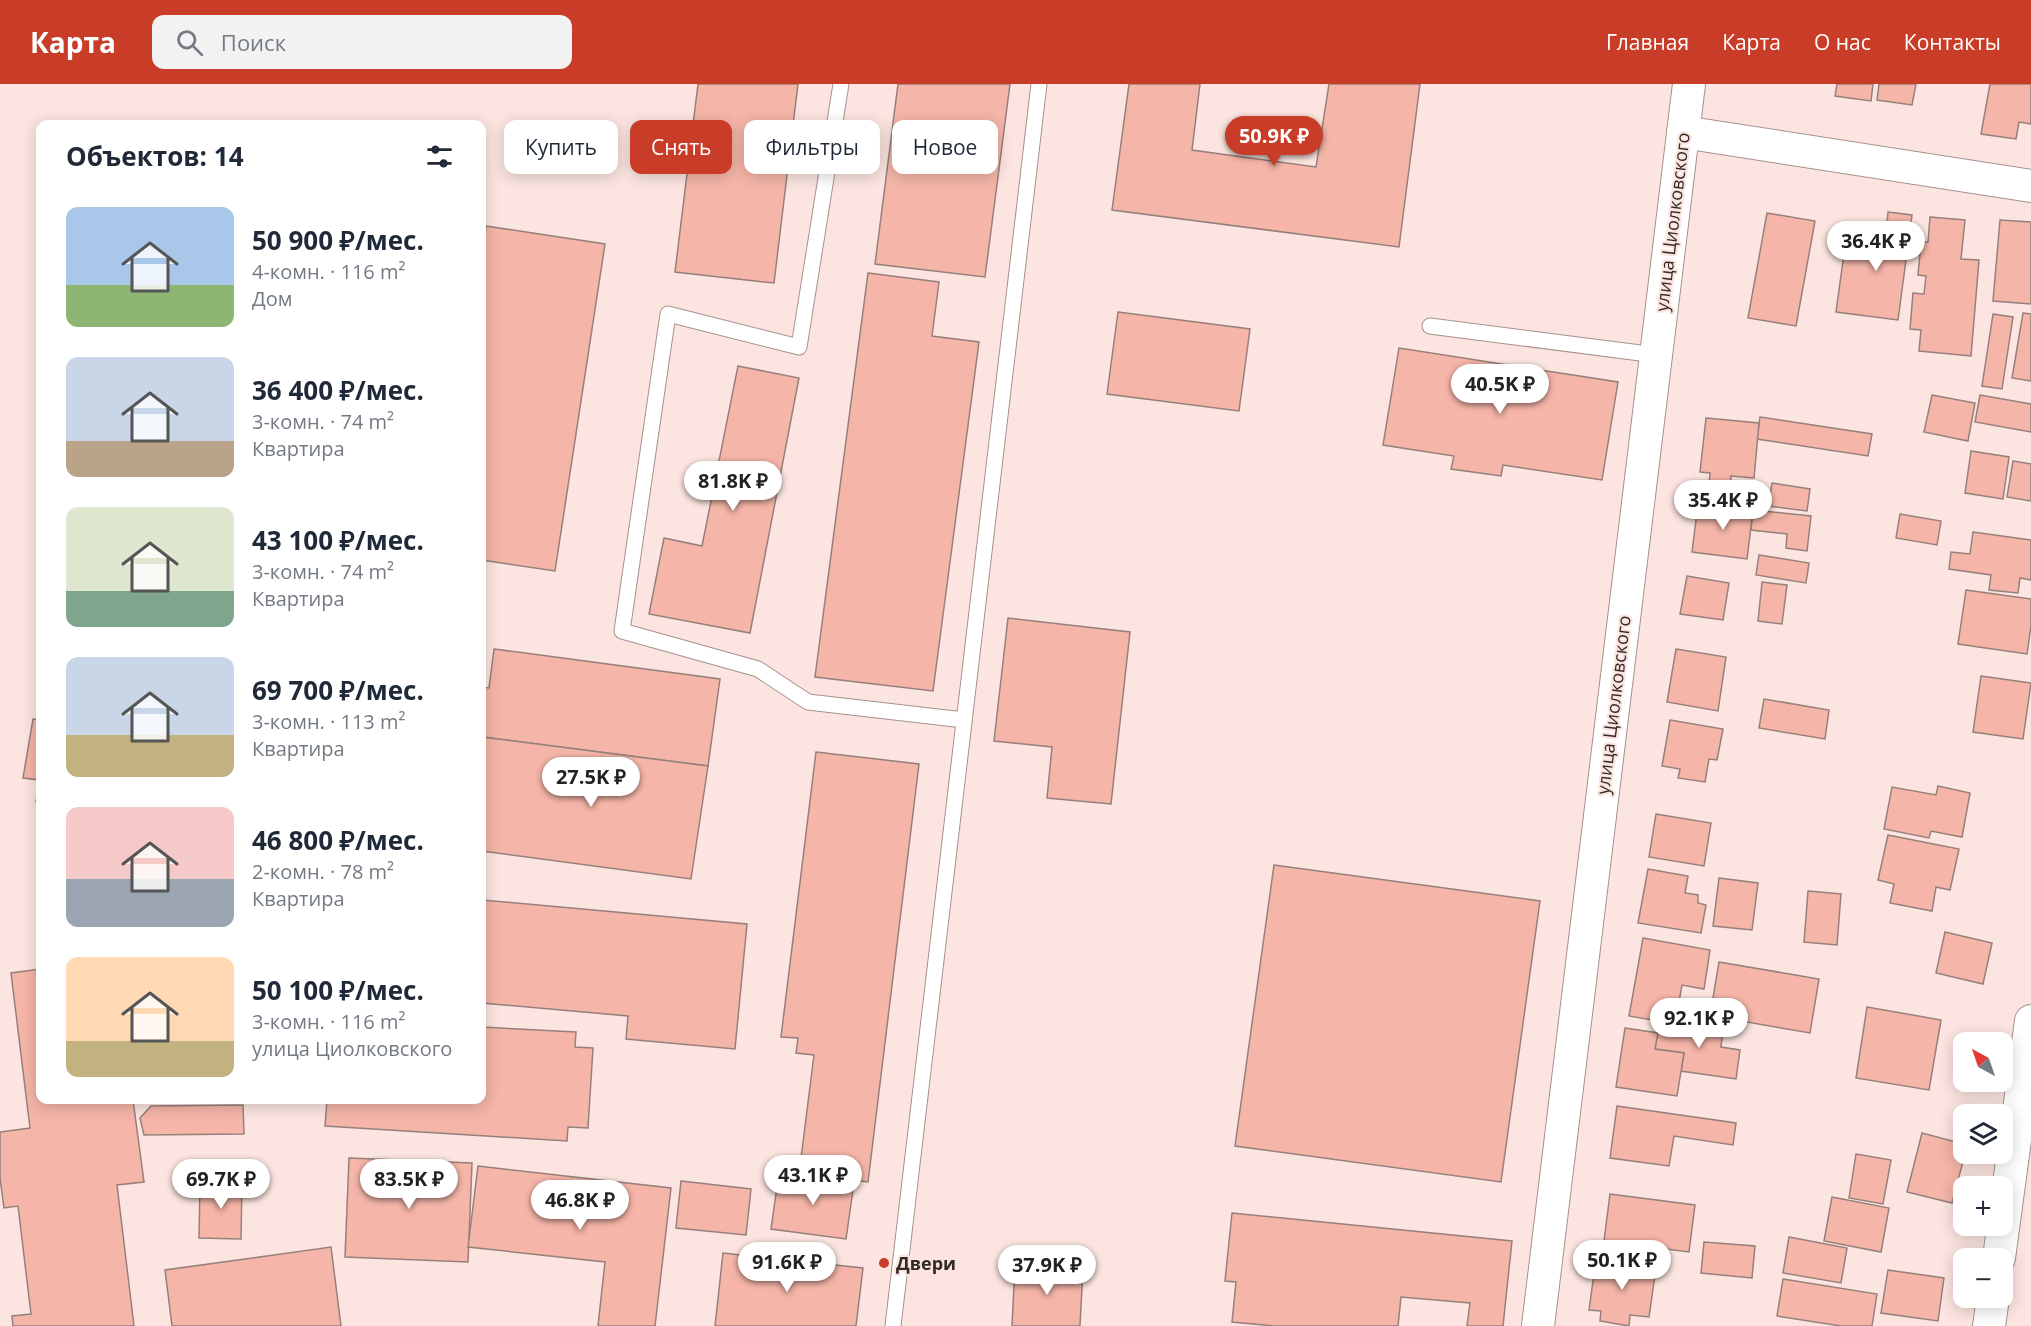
<!DOCTYPE html>
<html lang="ru">
<meta charset="utf-8">
<style>
body{margin:0;font-family:"Open Sans",sans-serif;background:#f2f2f3;color:#1f2937;height:100vh;display:flex;flex-direction:column;font-size:22px;white-space:nowrap}
*{box-sizing:border-box;margin:0}
p{font-size:20px;color:#747a83}
.icon{flex:none;width:33px;height:33px;fill:none;stroke:currentColor;stroke-width:2;stroke-linecap:round;stroke-linejoin:round}
.map{position:relative;flex:1;overflow:hidden}
.drawer{position:absolute;left:36px;top:36px;width:450px;height:984px;display:flex;flex-direction:column;background:#fff;border-radius:12px;box-shadow:0 3px 15px #0003}
.drawer>*{flex:none}
.guide{position:absolute;left:504px;top:36px;width:570px;height:54px;display:flex;gap:12px}
.needle{width:39px;rotate:320deg}
.tools{position:absolute;left:1953px;top:948px;display:grid;gap:12px}
.tools a{display:grid;place-items:center;width:60px;height:60px;border-radius:12px;background:#fff;box-shadow:0 3px 15px #0003;font-size:30px}
.price{position:absolute;translate:-50% -51px;padding:0 14px;border-radius:21px;background:#fff;color:#222;font-size:20px;line-height:39px;filter:drop-shadow(0 2px 3px #0008)}
.price::after{content:'';position:absolute;left:50%;top:36px;width:18px;height:14px;margin-left:-9px;background:inherit;clip-path:polygon(0 0,100% 0,50% 100%)}
.price.active{background:#c93d28;color:#fff}
ul{padding:0;list-style:none}
li{display:flex;align-items:center;gap:18px;height:150px;padding:0 30px}
li span{display:grid;place-items:center;flex:none;width:168px;height:120px;border-radius:12px;color:#555}
li>.icon{margin-inline-start:auto}
span .icon{width:72px;height:72px;fill:#fffc;stroke-width:1}
li b{font-size:26px}
h2{display:flex;justify-content:space-between;align-items:center;height:72px;padding:0 30px;font-size:26px}
.pill{padding:0 21px;border-radius:12px;background:#fff;box-shadow:0 3px 15px #0003;font-size:21px;line-height:54px}
.pill.active{background:#c93d28;color:#fff}
header{display:flex;align-items:center;gap:36px;box-sizing:border-box;height:84px;padding:0 30px;background:#c93d28;color:#fff}
header strong{font-size:28px}
nav{display:flex;gap:33px;margin-inline-start:auto;font-size:21px}
.search{width:420px;height:54px;background:#f2f2f3;display:flex;align-items:center;gap:15px;box-sizing:border-box;padding:0 21px;border-radius:12px;color:#747a83;font-size:22px}
.map>svg:first-child{display:block}
</style>
<header>
<strong>Карта</strong>
<div class="search"><svg class="icon" aria-label="search" viewBox="0 0 24 24"><circle cx="10" cy="10" r="6"/><path d="M15 15l6 6"/></svg>Поиск</div>
<nav><a>Главная</a><a>Карта</a><a>О нас</a><a>Контакты</a></nav>
</header>
<div class="map">
<svg width="2031" height="1242" viewBox="0 0 2031 1242">
<rect width="100%" height="100%" fill="#fce5e0"/>
<!-- building -->
<g fill="#f5b5a8" stroke="#96807c" stroke-width="1.5">
<path d="M 698,0 L 798,0 L 774,199 L 675,188 Z"/>
<path d="M 898,0 L 1010,0 L 985,193 L 875,180 Z"/>
<path d="M 1129,0 L 1200,0 L 1192,66 L 1316,83 L 1329,0 L 1420,0 L 1399,163 L 1112,126 Z"/>
<path d="M 1837,0 L 1873,0 L 1871,17 L 1835,12 Z"/>
<path d="M 1879,0 L 1916,0 L 1912,21 L 1877,16 Z"/>
<path d="M 1990,0 L 2031,0 L 2031,40 L 2019,38 L 2016,55 L 1981,50 Z"/>
<path d="M 1888,128 L 1912,131 L 1898,236 L 1836,228 L 1846,155 L 1885,160 Z"/>
<path d="M 1767,129 L 1815,137 L 1796,242 L 1748,234 Z"/>
<path d="M 1930,133 L 1965,136 L 1961,175 L 1979,176 L 1971,272 L 1919,267 L 1921,246 L 1910,245 L 1913,209 L 1924,210 L 1926,192 L 1918,191 L 1921,158 L 1928,158 Z"/>
<path d="M 2000,136 L 2031,138 L 2031,220 L 1993,217 Z"/>
<path d="M 486,142 L 605,160 L 555,487 L 482,476 L 482,175 Z"/>
<path d="M 868,189 L 939,198 L 932,252 L 979,258 L 933,607 L 815,593 Z"/>
<path d="M 1118,228 L 1250,245 L 1239,327 L 1107,310 Z"/>
<path d="M 2023,229 L 2031,230 L 2031,297 L 2012,294 Z"/>
<path d="M 1993,230 L 2013,233 L 2002,305 L 1982,302 Z"/>
<path d="M 1399,264 L 1618,298 L 1602,396 L 1503,381 L 1501,392 L 1451,385 L 1454,372 L 1383,361 Z"/>
<path d="M 738,282 L 799,294 L 750,549 L 649,530 L 664,454 L 702,462 Z"/>
<path d="M 1932,311 L 1975,319 L 1968,357 L 1924,348 Z"/>
<path d="M 1980,311 L 2031,320 L 2031,348 L 1975,338 Z"/>
<path d="M 1760,333 L 1872,350 L 1868,372 L 1757,355 Z"/>
<path d="M 1706,334 L 1759,339 L 1754,394 L 1731,392 L 1730,404 L 1709,402 L 1710,389 L 1700,388 Z"/>
<path d="M 1971,367 L 2009,373 L 2003,415 L 1965,409 Z"/>
<path d="M 2013,377 L 2031,380 L 2031,417 L 2007,413 Z"/>
<path d="M 1772,399 L 1810,405 L 1807,427 L 1768,422 Z"/>
<path d="M 1698,420 L 1753,426 L 1747,475 L 1692,468 Z"/>
<path d="M 1753,426 L 1811,432 L 1807,467 L 1786,464 L 1787,450 L 1751,446 Z"/>
<path d="M 1900,430 L 1941,437 L 1937,461 L 1896,454 Z"/>
<path d="M 1973,448 L 2031,456 L 2031,496 L 2020,494 L 2018,509 L 1989,506 L 1991,491 L 1949,485 L 1951,468 L 1970,470 Z"/>
<path d="M 1759,471 L 1809,479 L 1806,499 L 1756,491 Z"/>
<path d="M 1687,492 L 1729,499 L 1723,536 L 1680,530 Z"/>
<path d="M 1762,498 L 1787,501 L 1782,540 L 1758,537 Z"/>
<path d="M 1966,506 L 2031,515 L 2031,542 L 2027,570 L 1958,560 Z"/>
<path d="M 1008,534 L 1130,548 L 1111,720 L 1047,714 L 1052,663 L 994,657 Z"/>
<path d="M 494,565 L 720,595 L 708,682 L 482,653 L 482,603 L 489,604 Z"/>
<path d="M 1676,565 L 1726,573 L 1718,627 L 1667,618 Z"/>
<path d="M 1981,592 L 2031,599 L 2023,655 L 1973,648 Z"/>
<path d="M 1764,615 L 1829,626 L 1825,655 L 1759,644 Z"/>
<path d="M 33,635 L 40,636 L 40,719 L 36,718 L 39,696 L 23,694 Z"/>
<path d="M 1670,636 L 1723,645 L 1717,676 L 1709,675 L 1705,698 L 1678,694 L 1680,685 L 1662,682 Z"/>
<path d="M 482,653 L 708,682 L 691,795 L 482,767 Z"/>
<path d="M 816,668 L 919,680 L 868,1098 L 799,1090 L 814,971 L 796,969 L 798,954 L 781,953 Z"/>
<path d="M 1938,702 L 1970,709 L 1962,753 L 1931,747 L 1929,754 L 1884,745 L 1892,703 L 1936,711 Z"/>
<path d="M 1656,730 L 1711,739 L 1704,782 L 1649,773 Z"/>
<path d="M 1888,751 L 1959,765 L 1950,806 L 1936,803 L 1932,827 L 1890,819 L 1894,800 L 1878,796 Z"/>
<path d="M 1274,781 L 1540,817 L 1501,1098 L 1235,1062 Z"/>
<path d="M 1648,785 L 1688,792 L 1685,809 L 1698,811 L 1698,819 L 1706,821 L 1701,849 L 1638,839 Z"/>
<path d="M 1719,794 L 1758,799 L 1752,846 L 1713,842 Z"/>
<path d="M 1808,807 L 1841,810 L 1837,861 L 1804,858 Z"/>
<path d="M 482,816 L 747,840 L 735,965 L 626,955 L 628,932 L 482,919 Z"/>
<path d="M 1945,848 L 1992,859 L 1983,900 L 1936,889 Z"/>
<path d="M 1643,854 L 1710,866 L 1704,905 L 1682,901 L 1675,940 L 1629,932 Z"/>
<path d="M 1719,878 L 1819,895 L 1810,949 L 1735,936 L 1737,919 L 1713,914 Z"/>
<path d="M 40,885 L 40,1016 L 133,1016 L 144,1098 L 117,1101 L 134,1242 L 13,1242 L 12,1232 L 31,1230 L 18,1122 L 4,1124 L 0,1094 L 0,1048 L 30,1044 L 11,889 Z"/>
<path d="M 1867,923 L 1941,936 L 1929,1006 L 1856,994 Z"/>
<path d="M 1659,937 L 1723,945 L 1721,963 L 1740,966 L 1736,995 L 1681,987 L 1684,969 L 1655,965 Z"/>
<path d="M 482,943 L 576,948 L 575,963 L 593,964 L 588,1044 L 568,1043 L 567,1057 L 325,1042 L 327,1016 L 482,1016 Z"/>
<path d="M 1625,944 L 1658,949 L 1655,965 L 1684,969 L 1677,1012 L 1616,1003 Z"/>
<path d="M 243,1021 L 244,1050 L 144,1051 L 140,1034 L 151,1022 Z"/>
<path d="M 1617,1022 L 1736,1039 L 1733,1061 L 1674,1052 L 1669,1082 L 1610,1074 Z"/>
<path d="M 1922,1049 L 1964,1060 L 1965,1070 L 1952,1119 L 1907,1108 Z"/>
<path d="M 1856,1070 L 1891,1076 L 1883,1120 L 1849,1114 Z"/>
<path d="M 349,1074 L 472,1079 L 468,1178 L 345,1173 Z"/>
<path d="M 478,1082 L 671,1104 L 655,1242 L 598,1242 L 605,1178 L 468,1163 Z"/>
<path d="M 779,1089 L 854,1099 L 846,1155 L 771,1145 Z"/>
<path d="M 681,1097 L 751,1105 L 746,1151 L 676,1144 Z"/>
<path d="M 200,1098 L 242,1098 L 241,1155 L 199,1154 Z"/>
<path d="M 1610,1110 L 1695,1121 L 1689,1168 L 1604,1157 Z"/>
<path d="M 1832,1113 L 1889,1124 L 1881,1168 L 1824,1157 Z"/>
<path d="M 1232,1129 L 1512,1157 L 1503,1242 L 1467,1242 L 1470,1219 L 1401,1213 L 1398,1242 L 1274,1242 L 1232,1238 L 1236,1198 L 1225,1197 Z"/>
<path d="M 1789,1153 L 1847,1164 L 1841,1199 L 1783,1189 Z"/>
<path d="M 1704,1158 L 1755,1162 L 1752,1194 L 1701,1189 Z"/>
<path d="M 331,1163 L 341,1242 L 172,1242 L 165,1186 Z"/>
<path d="M 723,1169 L 863,1184 L 856,1242 L 715,1242 Z"/>
<path d="M 1596,1175 L 1656,1184 L 1649,1233 L 1630,1231 L 1629,1242 L 1600,1237 L 1601,1227 L 1589,1226 Z"/>
<path d="M 1015,1181 L 1083,1184 L 1080,1242 L 1012,1242 Z"/>
<path d="M 1888,1186 L 1944,1194 L 1938,1237 L 1881,1229 Z"/>
<path d="M 1783,1195 L 1877,1210 L 1872,1242 L 1841,1242 L 1777,1232 Z"/>
</g>
<g fill="none" stroke-linecap="round" stroke-linejoin="round">
<!-- lane casing -->
<g stroke="#a7918d" stroke-width="17">
<g id="lane">
<path d="M 841,0 L 799,263 L 668,230 L 622,547 L 758,585 L 808,618 L 964,636"/>
<path d="M 1430,242 L 1656,271"/>
<path d="M 893,1242 L 1039,0"/>
</g>
</g>
<!-- street casing -->
<g stroke="#a7918d" stroke-width="34">
<g id="street">
<path d="M 1683,48 L 2031,102"/>
<path d="M 1999,1174 L 2031,937"/>
<path d="M 1538,1242 L 1689,0"/>
<path d="M 1989,1242 L 1993,1214"/>
</g>
</g>
<!-- lane -->
<use href="#lane" stroke="#fff" stroke-width="15"/>
<!-- street -->
<use href="#street" stroke="#fff" stroke-width="32"/>
</g>
<!-- markers -->
<circle fill="#c93d28" stroke="#fce5e0" stroke-width="2" cx="884" cy="1179" r="6"/>
<g text-anchor="middle" dominant-baseline="central" stroke-width="4.5" stroke-linejoin="round" paint-order="stroke">
<!-- street labels -->
<g font-size="18" fill="#332a28" stroke="#fce5e0">
<text transform="translate(1672 138) rotate(-83)">улица Циолковского</text>
<text transform="translate(1613 621) rotate(-83)">улица Циолковского</text>
</g>
<!-- poi labels -->
<g font-size="18" font-weight="bold" fill="#332a28" stroke="#fce5e0" text-anchor="start">
<text x="896" y="1179">Двери</text>
</g>
</g>
</svg>
<div class="tools">
<a><svg class="needle" viewBox="-14 -14 28 28"><path d="M0-13l5 13h-10z" fill="#e53935"/><path d="M0 13l5-13h-10z" fill="#747a83"/></svg></a>
<a><svg class="icon" aria-label="layers" viewBox="0 0 24 24"><path d="M12 4l9 5-9 5-9-5zM3 14l9 5 9-5"/></svg></a>
<a>+</a>
<a>−</a>
</div>
<b class="price active" style="left:1274px;top:83px">50.9K ₽</b>
<b class="price" style="left:1876px;top:188px">36.4K ₽</b>
<b class="price" style="left:1500px;top:331px">40.5K ₽</b>
<b class="price" style="left:733px;top:428px">81.8K ₽</b>
<b class="price" style="left:1723px;top:447px">35.4K ₽</b>
<b class="price" style="left:591px;top:724px">27.5K ₽</b>
<b class="price" style="left:1699px;top:965px">92.1K ₽</b>
<b class="price" style="left:813px;top:1122px">43.1K ₽</b>
<b class="price" style="left:221px;top:1126px">69.7K ₽</b>
<b class="price" style="left:409px;top:1126px">83.5K ₽</b>
<b class="price" style="left:580px;top:1147px">46.8K ₽</b>
<b class="price" style="left:1622px;top:1207px">50.1K ₽</b>
<b class="price" style="left:787px;top:1209px">91.6K ₽</b>
<b class="price" style="left:1047px;top:1212px">37.9K ₽</b>
<div class="guide">
<a class="pill">Купить</a>
<a class="pill active">Снять</a>
<a class="pill">Фильтры</a>
<a class="pill">Новое</a>
</div>
<section class="drawer">
<h2>Объектов: 14<svg class="icon" aria-label="filters" viewBox="0 0 24 24"><path d="M4 7h16M4 17h16"/><circle cx="9" cy="7" r="2"/><circle cx="15" cy="17" r="2"/></svg></h2>
<ul>
<li><span style="background:linear-gradient(#a9c7e8 65%,#8fb573 0)"><svg class="icon" aria-label="home" viewBox="0 0 24 24"><path d="M3 11l9-7 9 7M6 9v11h12V9"/></svg></span><div><b>50 900 ₽/мес.</b><p>4-комн. · 116 m²</p><p>Дом</p></div></li>
<li><span style="background:linear-gradient(#c9d6e8 70%,#b9a48a 0)"><svg class="icon" aria-label="home" viewBox="0 0 24 24"><path d="M3 11l9-7 9 7M6 9v11h12V9"/></svg></span><div><b>36 400 ₽/мес.</b><p>3-комн. · 74 m²</p><p>Квартира</p></div></li>
<li><span style="background:linear-gradient(#dfe7d0 70%,#7fa58c 0)"><svg class="icon" aria-label="home" viewBox="0 0 24 24"><path d="M3 11l9-7 9 7M6 9v11h12V9"/></svg></span><div><b>43 100 ₽/мес.</b><p>3-комн. · 74 m²</p><p>Квартира</p></div></li>
<li><span style="background:linear-gradient(#c9d6e8 65%,#c2b280 0)"><svg class="icon" aria-label="home" viewBox="0 0 24 24"><path d="M3 11l9-7 9 7M6 9v11h12V9"/></svg></span><div><b>69 700 ₽/мес.</b><p>3-комн. · 113 m²</p><p>Квартира</p></div></li>
<li><span style="background:linear-gradient(#f6c9c9 60%,#9aa5b1 0)"><svg class="icon" aria-label="home" viewBox="0 0 24 24"><path d="M3 11l9-7 9 7M6 9v11h12V9"/></svg></span><div><b>46 800 ₽/мес.</b><p>2-комн. · 78 m²</p><p>Квартира</p></div></li>
<li><span style="background:linear-gradient(#ffd9b3 70%,#c2b280 0)"><svg class="icon" aria-label="home" viewBox="0 0 24 24"><path d="M3 11l9-7 9 7M6 9v11h12V9"/></svg></span><div><b>50 100 ₽/мес.</b><p>3-комн. · 116 m²</p><p>улица Циолковского</p></div></li>
</ul>
</section>
</div>
